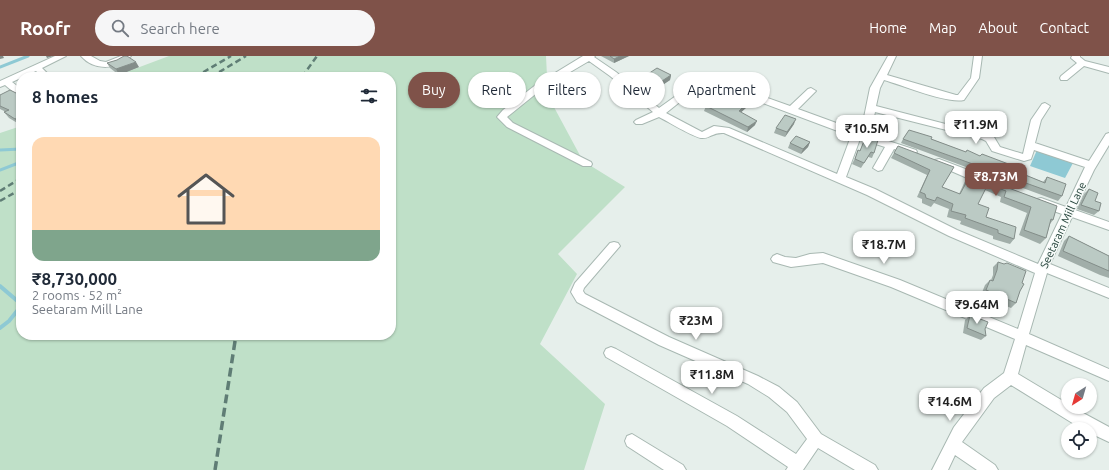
<!DOCTYPE html>
<meta charset="utf-8">
<style>
body{margin:0;font-family:Ubuntu,sans-serif;background:#f6f6f7;color:#1f2937;height:100vh;display:flex;flex-direction:column;font-size:15px;white-space:nowrap}
*{box-sizing:border-box;margin:0}
p{font-size:13px;color:#747a83}
.icon{flex:none;width:22px;height:22px;fill:none;stroke:currentColor;stroke-width:2;stroke-linecap:round;stroke-linejoin:round}
.map{position:relative;flex:1;overflow:hidden}
.sheet{position:absolute;left:16px;top:16px;width:380px;height:268px;display:flex;flex-direction:column;background:#fff;border-radius:16px;box-shadow:0 1px 3px #0004}
.sheet>*{flex:none}
.hud{position:absolute;left:408px;top:16px;width:380px;height:36px;display:flex;gap:8px}
.needle{width:26px;rotate:217deg}
.buttons{position:absolute;left:1061px;top:322px;display:grid;gap:8px}
.buttons a{display:grid;place-items:center;width:36px;height:36px;border-radius:50%;background:#fff;box-shadow:0 1px 3px #0004;font-size:20px}
.price{position:absolute;translate:-50% -34px;padding:0 9px;border-radius:8px;background:#fff;color:#222;font-size:13px;line-height:26px;filter:drop-shadow(0 1px 2px #0008)}
.price::after{content:'';position:absolute;left:50%;top:24px;width:12px;height:9px;margin-left:-6px;background:inherit;clip-path:polygon(0 0,100% 0,50% 100%)}
.price.on{background:#7f5249;color:#fff}
ul{padding:0;list-style:none}
li{display:grid;align-content:center;gap:8px;height:212px;padding:0 16px}
li+li{border-top:1px solid #e0e1e3}
li span{display:grid;place-items:center;height:124px;border-radius:12px;color:#555}
li>.icon{margin-inline-start:auto}
span .icon{width:72px;height:72px;fill:#fffc;stroke-width:1}
li b{font-size:17px}
h2{display:flex;justify-content:space-between;align-items:center;height:48px;padding:0 16px;font-size:17px}
.tag{padding:0 14px;border-radius:18px;background:#fff;box-shadow:0 1px 3px #0004;font-size:14px;line-height:36px}
.tag.on{background:#7f5249;color:#fff}
header{display:flex;align-items:center;gap:24px;box-sizing:border-box;height:56px;padding:0 20px;background:#7f5249;color:#fff}
header strong{font-size:19px}
nav{display:flex;gap:22px;margin-inline-start:auto;font-size:14px}
.search{width:280px;height:36px;background:#f6f6f7;display:flex;align-items:center;gap:10px;box-sizing:border-box;padding:0 14px;border-radius:22px;color:#747a83;font-size:15px}
.map>svg:first-child{display:block}
</style>
<header>
<strong>Roofr</strong>
<div class="search"><svg class="icon" aria-label="search" viewBox="0 0 24 24"><circle cx="10" cy="10" r="6"/><path d="M15 15l6 6"/></svg>Search here</div>
<nav><a>Home</a><a>Map</a><a>About</a><a>Contact</a></nav>
</header>
<div class="map">
<svg width="1109" height="414" viewBox="0 0 1109 414">
<rect width="100%" height="100%" fill="#e6efeb"/>
<!-- green -->
<path fill="#bfe0c8" d="M 169,0 L 546,0 L 548,40 L 583,105 L 625,131 L 558,198 L 577,218 L 540,288 L 605,348 L 584,414 L 0,414 L 0,77 L 21,70 L 21,279 L 391,279 L 391,21 L 113,21 Z"/>
<!-- water -->
<path fill="#8ec9d4" d="M 1037,94 L 1073,107 L 1065,122 L 1030,110 Z"/>
<g fill="none" stroke-linecap="round" stroke-linejoin="round">
<!-- stream-far1 -->
<g stroke="#8ec9d4" stroke-width="3">
<path d="M 0,11 L 28,0"/>
<path d="M 0,94 L 21,93"/>
<path d="M 0,114 L 21,106"/>
</g>
<!-- stream -->
<g stroke="#8ec9d4" stroke-width="4">
<path d="M 0,230 L 21,248"/>
<path d="M 0,272 L 9,265 L 21,250"/>
</g>
<!-- minor casing -->
<g stroke="#a8b8b2" stroke-width="2">
<g id="minor">
<path d="M 55,0 L 66,0 L 42,12 L 51,21 L 42,21 L 36,15 L 12,26 L 21,33 L 21,41 L 18,40 L 5,29 L 0,31 L 0,25 Z"/>
<path d="M 81,0 L 91,0 L 100,5 L 106,6 L 121,0 L 131,0 C 118,14 94,15 81,0 Z"/>
<path d="M 583,0 L 595,0 L 594,1 L 616,16 L 659,52 L 680,37 L 712,22 L 790,50 L 808,33 L 811,32 L 816,35 L 798,53 L 861,76 L 870,32 L 888,0 L 896,0 L 887,19 L 956,39 L 958,39 L 971,22 L 974,0 L 982,0 L 979,22 L 964,44 C 947,48 902,29 884,24 L 880,32 L 876,50 L 988,79 L 994,81 L 1000,91 L 1023,98 L 1031,64 L 1042,48 L 1045,47 L 1050,50 L 1041,64 L 1035,87 L 1089,105 L 1106,78 L 1109,77 L 1109,89 L 1094,114 L 1075,154 L 1109,166 L 1109,174 L 1072,161 L 1050,208 L 1109,232 L 1109,242 L 1047,217 L 1029,278 L 1109,313 L 1109,325 L 1026,289 L 1018,318 L 1068,348 L 1068,351 L 1072,351 L 1109,371 L 1109,386 L 1090,377 L 1090,373 L 1083,373 L 1074,368 L 1011,329 L 994,342 L 962,386 L 995,409 L 998,414 L 977,414 L 955,399 L 948,414 L 932,414 L 954,371 L 984,332 L 1004,317 L 1015,283 L 891,231 L 823,207 L 791,211 L 773,206 L 771,203 L 773,200 L 777,198 L 785,201 L 796,202 L 810,198 L 823,197 L 900,224 L 1018,273 L 1035,217 L 949,180 L 867,139 L 724,77 C 712,76 710,83 701,82 C 693,81 667,65 659,61 L 642,68 L 636,68 L 634,66 L 636,64 L 653,56 L 610,20 L 589,5 L 543,32 L 507,61 L 513,67 L 591,106 L 592,108 L 591,110 L 583,110 L 507,71 L 497,61 L 503,54 L 537,28 ZM 712,28 L 851,80 L 837,118 L 729,72 L 714,70 L 702,76 L 666,57 L 686,41 ZM 875,56 L 982,83 L 986,85 L 992,95 L 1024,105 L 1031,103 L 1034,94 L 1085,111 L 1066,151 L 1041,142 L 1037,143 L 1036,146 L 1037,149 L 1062,158 L 1038,208 L 957,174 L 875,133 L 846,121 L 860,83 L 885,91 L 873,112 L 878,115 L 882,114 L 894,93 L 912,99 L 917,96 L 916,94 L 870,79 Z"/>
<path d="M 1072,0 L 1080,0 L 1080,1 L 1085,5 L 1109,11 L 1109,17 L 1084,10 L 1067,24 L 1061,24 L 1060,22 L 1061,20 L 1077,7 L 1071,2 Z"/>
<path d="M 939,103 L 989,122 L 990,125 L 989,128 L 981,128 L 935,108 L 934,106 L 935,104 Z"/>
<path d="M 614,186 L 618,187 L 620,190 L 584,232 L 583,235 L 585,238 L 669,281 L 758,320 L 779,331 L 797,346 L 821,378 L 875,409 L 878,414 L 855,414 L 818,392 L 803,414 L 786,414 L 788,411 L 727,370 L 606,301 L 604,297 L 606,293 L 611,291 L 616,293 L 737,360 L 796,398 L 807,383 L 787,356 L 769,341 L 748,328 L 659,289 L 577,246 L 571,236 L 575,227 L 610,187 Z"/>
<path d="M 632,378 L 683,409 L 686,414 L 664,414 L 627,390 L 625,385 L 627,380 Z"/>
</g>
</g>
<!-- minor -->
<use href="#minor" fill="#fff" fill-rule="evenodd"/>
<!-- rail-far1 -->
<g stroke="#5f7d75" stroke-width="2.5" stroke-dasharray="6 3.5" stroke-linecap="butt">
<path d="M 195,21 L 231,0"/>
<path d="M 211,21 L 246,0"/>
<path d="M 302,21 L 317,0"/>
<path d="M 0,135 L 21,122"/>
<path d="M 0,145 L 21,133"/>
</g>
<!-- rail -->
<path stroke="#5f7d75" stroke-width="3.5" stroke-dasharray="9 4.5" stroke-linecap="butt" d="M 215,414 L 236,279"/>
</g>
<!-- wall -->
<g fill="#a1aea9">
<path d="M 601,0 L 629,0 L 614,7 Z"/>
<path d="M 107,7 L 139,11 L 119,19 L 110,12 Z"/>
<path d="M 648,18 L 671,19 L 670,24 L 661,30 L 647,23 Z"/>
<path d="M 18,36 L 21,40 L 21,67 L 19,68 L 9,62 L 4,56 L 6,56 L 0,53 L 0,39 L 16,37 Z"/>
<path d="M 748,46 L 747,51 L 741,56 L 755,69 L 747,76 L 704,55 L 706,50 Z"/>
<path d="M 877,67 L 889,71 L 882,81 L 873,78 Z"/>
<path d="M 794,68 L 785,81 L 774,77 L 776,72 Z"/>
<path d="M 866,80 L 874,97 L 872,102 L 868,101 L 861,112 L 852,108 L 856,100 L 858,94 L 860,95 Z"/>
<path d="M 903,83 L 931,83 L 966,96 L 980,100 L 982,98 L 1018,116 L 1043,126 L 1047,121 L 1062,140 L 1058,145 L 901,87 Z"/>
<path d="M 810,86 L 808,91 L 801,98 L 788,92 L 790,87 Z"/>
<path d="M 894,97 L 954,111 L 942,131 L 959,138 L 966,123 L 971,118 L 1057,150 L 1053,164 L 1050,168 L 1046,182 L 1040,188 L 1019,179 L 1027,157 L 1000,146 L 1001,141 L 985,134 L 978,148 L 986,161 L 1014,183 L 1010,188 L 993,183 L 993,180 L 960,168 L 961,165 L 947,161 L 949,153 L 934,147 L 931,151 L 922,147 L 922,143 L 917,141 L 927,119 L 891,102 Z"/>
<path d="M 1089,133 L 1095,145 L 1099,155 L 1094,159 L 1077,153 L 1084,138 Z"/>
<path d="M 1069,180 L 1109,200 L 1109,222 L 1100,219 L 1058,200 L 1064,185 Z"/>
<path d="M 998,206 L 1020,235 L 1016,247 L 1011,252 L 981,239 L 985,229 L 990,224 L 991,224 L 993,219 L 993,211 Z"/>
<path d="M 970,259 L 985,273 L 986,280 L 981,284 L 963,277 L 965,264 Z"/>
</g>
<!-- shaded-wall -->
<g fill="#838d89">
<path d="M 0,0 L 3,0 L 4,2 L 0,3 Z"/>
<path d="M 46,0 L 53,0 L 47,2 Z"/>
<path d="M 620,0 L 629,0 L 614,7 L 614,3 Z"/>
<path d="M 136,6 L 139,11 L 119,19 L 116,13 Z"/>
<path d="M 671,19 L 670,24 L 661,30 L 662,25 Z"/>
<path d="M 748,46 L 747,51 L 737,60 L 739,55 Z"/>
<path d="M 21,60 L 21,67 L 19,68 L 15,63 Z"/>
<path d="M 796,63 L 794,68 L 785,81 L 787,76 Z"/>
<path d="M 757,65 L 755,69 L 747,76 L 748,71 Z"/>
<path d="M 810,86 L 808,91 L 801,98 L 803,93 Z"/>
</g>
<!-- building -->
<g fill="#bbcac4" stroke="#838d89">
<path d="M 124,0 L 127,0 L 136,6 L 116,13 L 107,7 L 117,4 Z"/>
<path d="M 610,0 L 620,0 L 614,3 Z"/>
<path d="M 657,12 L 671,19 L 662,25 L 648,18 Z"/>
<path d="M 10,34 L 16,37 L 18,36 L 21,42 L 21,60 L 15,63 L 4,56 L 9,54 L 0,50 L 0,39 Z"/>
<path d="M 723,35 L 748,46 L 739,55 L 757,65 L 748,71 L 706,50 Z"/>
<path d="M 785,59 L 796,63 L 787,76 L 776,72 Z"/>
<path d="M 879,64 L 890,69 L 884,79 L 874,76 Z"/>
<path d="M 909,74 L 932,81 L 931,83 L 966,96 L 967,94 L 980,100 L 982,98 L 1019,112 L 1018,116 L 1045,127 L 1047,121 L 1066,128 L 1062,140 L 903,83 Z"/>
<path d="M 796,80 L 810,86 L 803,93 L 790,87 Z"/>
<path d="M 866,80 L 878,84 L 874,97 L 871,96 L 864,107 L 855,103 L 858,94 L 860,95 Z"/>
<path d="M 898,90 L 954,111 L 942,131 L 960,138 L 971,118 L 1057,150 L 1053,164 L 1051,163 L 1046,182 L 1024,174 L 1031,151 L 1004,141 L 1006,135 L 988,128 L 978,148 L 989,152 L 986,161 L 1016,171 L 1014,183 L 998,177 L 998,174 L 965,162 L 966,159 L 951,155 L 953,148 L 937,141 L 935,145 L 926,142 L 925,138 L 920,136 L 930,114 L 894,97 Z"/>
<path d="M 1089,133 L 1098,137 L 1095,145 L 1101,147 L 1099,155 L 1081,149 Z"/>
<path d="M 1069,180 L 1109,200 L 1109,215 L 1063,195 Z"/>
<path d="M 998,206 L 1004,208 L 1007,207 L 1026,215 L 1022,227 L 1024,228 L 1020,235 L 1016,247 L 986,234 L 990,224 L 993,225 L 997,214 Z"/>
<path d="M 970,259 L 988,266 L 985,273 L 986,280 L 967,272 Z"/>
</g>
<g text-anchor="middle" dominant-baseline="central" stroke-width="3" stroke-linejoin="round" paint-order="stroke">
<!-- street labels -->
<g font-size="11" fill="#24423a" stroke="#f7fbf9">
<text transform="translate(1063 169) rotate(-65)">Seetaram Mill Lane</text>
</g>
</g>
</svg>
<div class="buttons">
<a><svg class="needle" viewBox="-14 -14 28 28"><path d="M0-13l5 13h-10z" fill="#e53935"/><path d="M0 13l5-13h-10z" fill="#747a83"/></svg></a>
<a><svg class="icon" aria-label="locate" viewBox="0 0 24 24"><circle cx="12" cy="12" r="6"/><path d="M12 2v4M12 18v4M2 12h4M18 12h4"/></svg></a>
</div>
<b class="price" style="left:976px;top:89px">₹11.9M</b>
<b class="price" style="left:867px;top:93px">₹10.5M</b>
<b class="price on" style="left:996px;top:141px">₹8.73M</b>
<b class="price" style="left:884px;top:209px">₹18.7M</b>
<b class="price" style="left:977px;top:269px">₹9.64M</b>
<b class="price" style="left:696px;top:285px">₹23M</b>
<b class="price" style="left:712px;top:339px">₹11.8M</b>
<b class="price" style="left:950px;top:366px">₹14.6M</b>
<div class="hud">
<a class="tag on">Buy</a>
<a class="tag">Rent</a>
<a class="tag">Filters</a>
<a class="tag">New</a>
<a class="tag">Apartment</a>
</div>
<section class="sheet">
<h2>8 homes<svg class="icon" aria-label="filters" viewBox="0 0 24 24"><path d="M4 7h16M4 17h16"/><circle cx="9" cy="7" r="2"/><circle cx="15" cy="17" r="2"/></svg></h2>
<ul>
<li><span style="background:linear-gradient(#ffd9b3 75%,#7fa58c 0)"><svg class="icon" aria-label="home" viewBox="0 0 24 24"><path d="M3 11l9-7 9 7M6 9v11h12V9"/></svg></span><div><b>₹8,730,000</b><p>2 rooms · 52 m²</p><p>Seetaram Mill Lane</p></div></li>
</ul>
</section>
</div>
